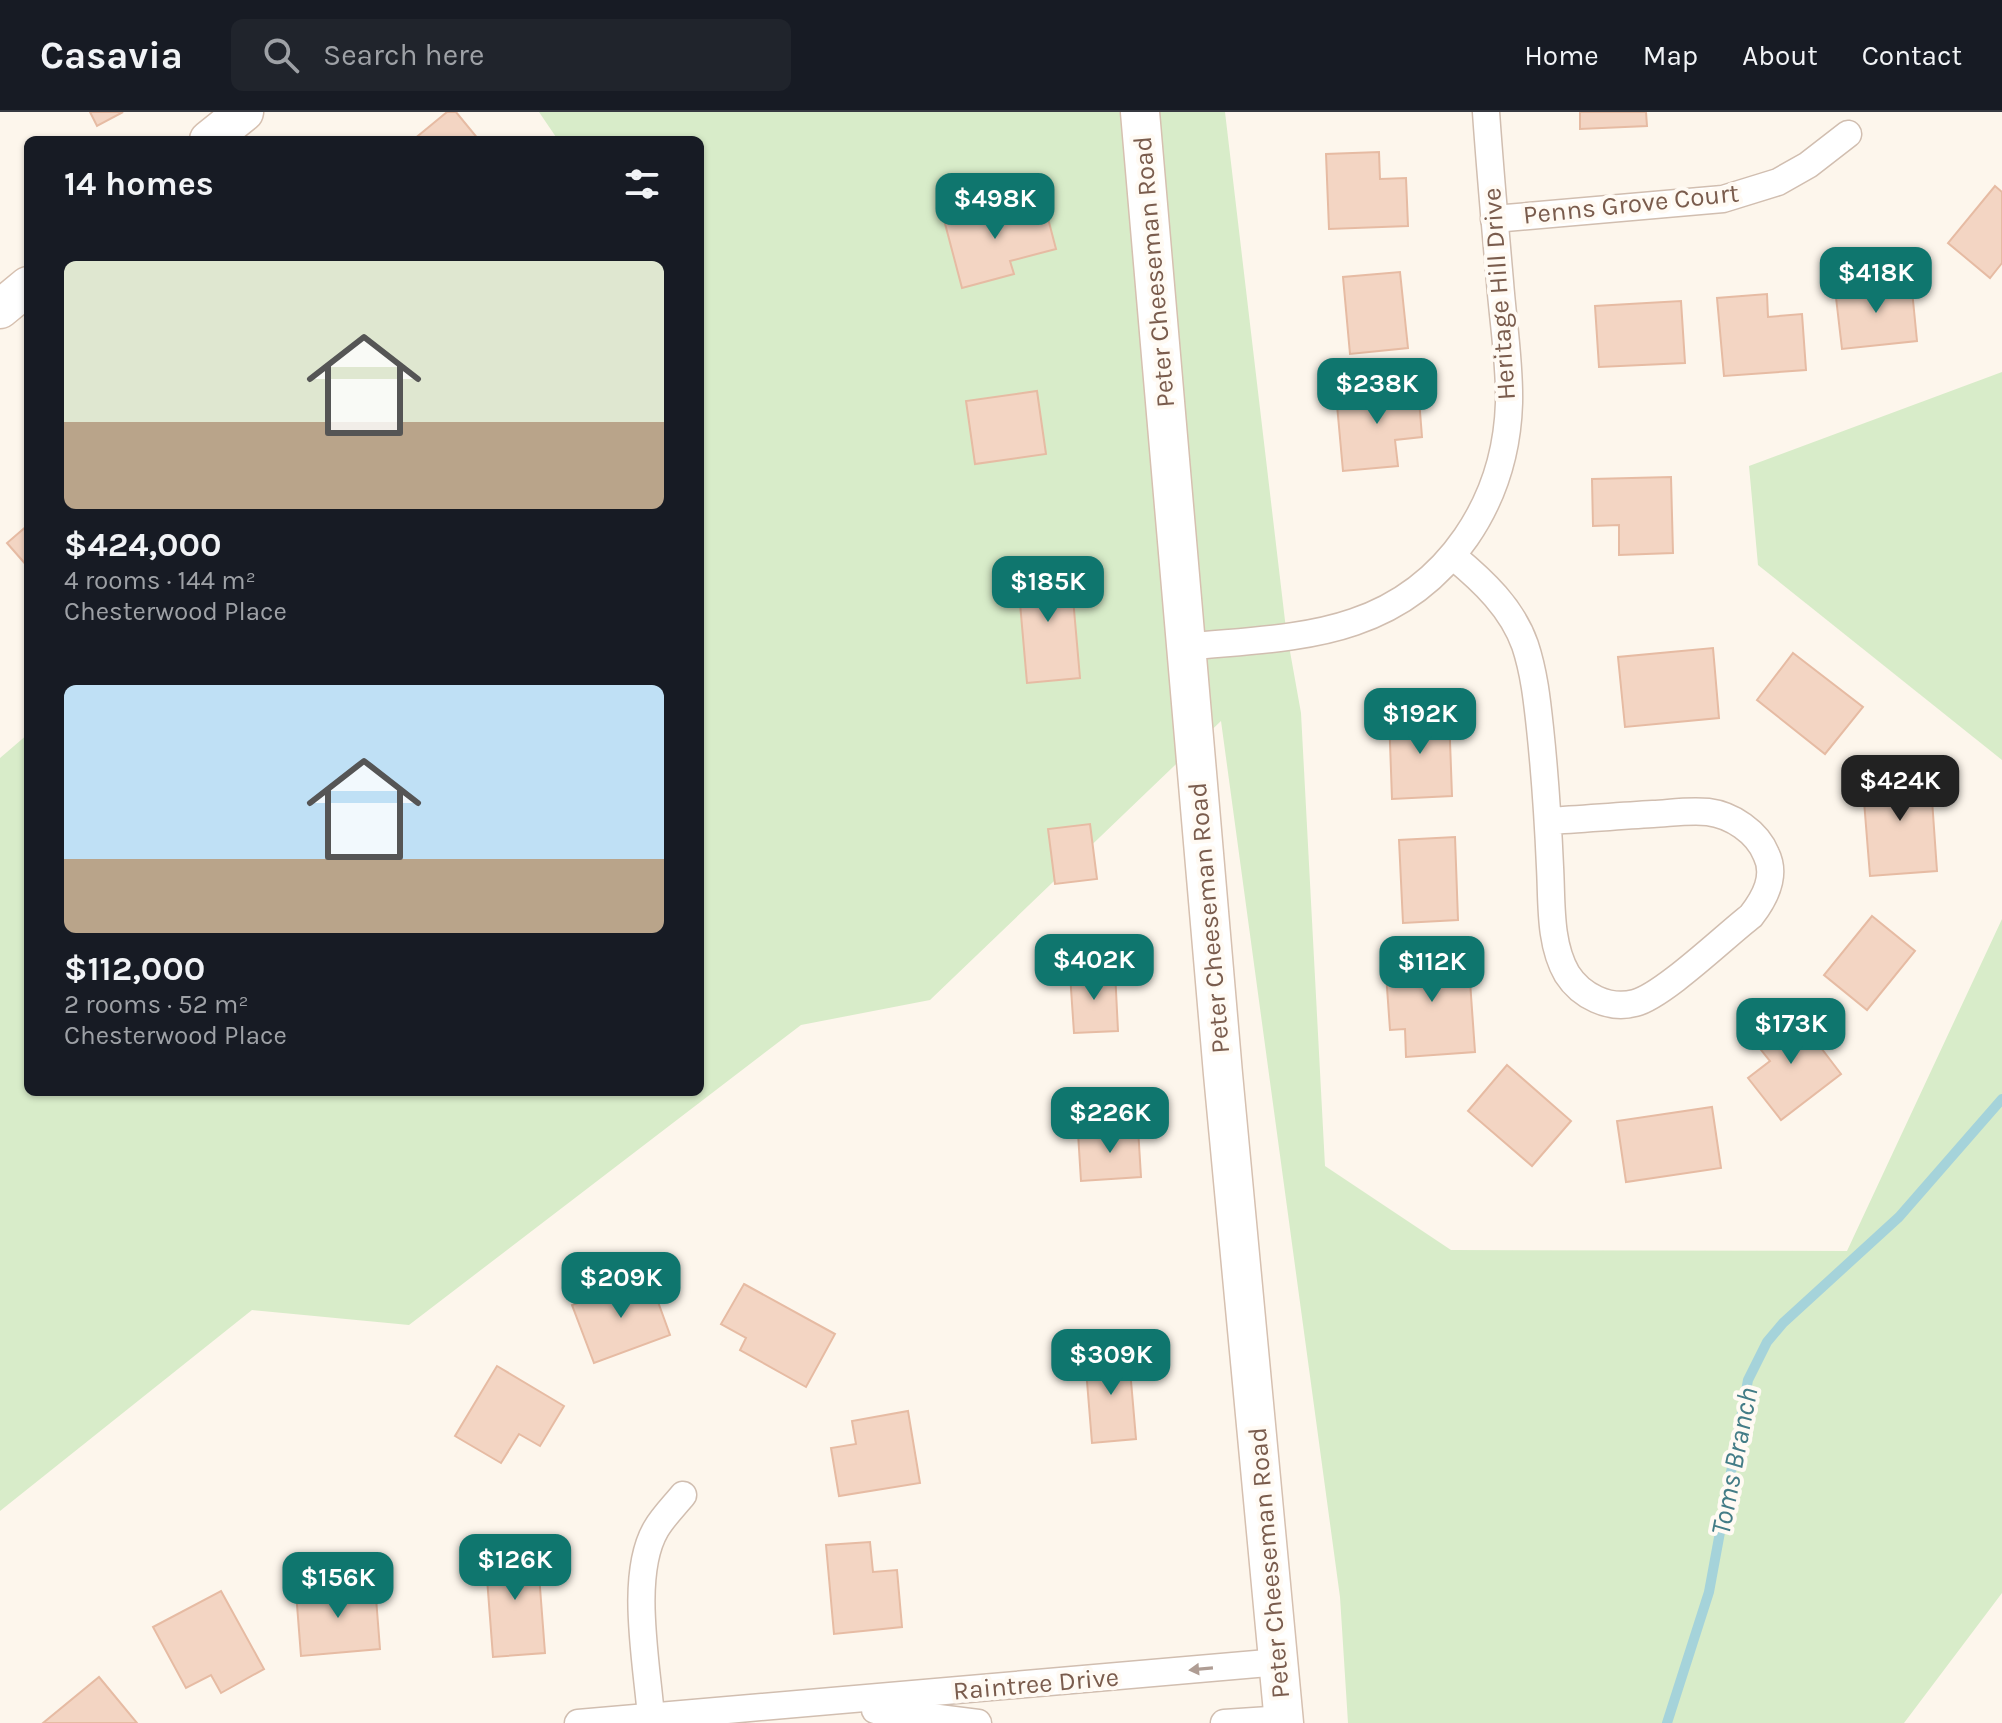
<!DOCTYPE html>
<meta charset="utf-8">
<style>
body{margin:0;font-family:Karla,sans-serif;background:#20242c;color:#f1f3f6;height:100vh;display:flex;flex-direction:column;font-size:30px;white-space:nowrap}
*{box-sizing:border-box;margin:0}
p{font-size:26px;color:#9ea1a6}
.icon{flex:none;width:44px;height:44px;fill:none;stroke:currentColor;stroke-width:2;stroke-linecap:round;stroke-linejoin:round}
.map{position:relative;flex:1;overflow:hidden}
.sheet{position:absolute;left:24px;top:24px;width:680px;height:960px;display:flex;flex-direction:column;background:#171b24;border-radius:12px;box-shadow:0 2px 6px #0004}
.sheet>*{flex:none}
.price{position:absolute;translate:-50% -68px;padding:0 18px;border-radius:16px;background:#0f766e;color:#fff;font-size:26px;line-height:52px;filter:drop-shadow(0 2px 4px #0008)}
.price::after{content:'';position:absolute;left:50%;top:48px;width:24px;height:18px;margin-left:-12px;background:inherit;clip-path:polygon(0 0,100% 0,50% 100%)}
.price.current{background:#222;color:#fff}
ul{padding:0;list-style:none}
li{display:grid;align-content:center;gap:16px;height:424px;padding:0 40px}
li span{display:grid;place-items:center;height:248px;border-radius:12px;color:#555}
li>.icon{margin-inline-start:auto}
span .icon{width:144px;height:144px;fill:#fffc;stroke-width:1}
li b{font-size:34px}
h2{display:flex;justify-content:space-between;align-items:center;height:96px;padding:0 40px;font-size:34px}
header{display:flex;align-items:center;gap:48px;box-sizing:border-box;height:112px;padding:0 40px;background:#171b24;border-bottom:2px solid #363941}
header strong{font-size:38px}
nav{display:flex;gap:44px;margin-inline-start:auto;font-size:28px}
.search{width:560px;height:72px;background:#20242c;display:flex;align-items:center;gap:20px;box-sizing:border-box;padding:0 28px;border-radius:12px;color:#9ea1a6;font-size:30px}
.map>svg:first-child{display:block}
</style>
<header>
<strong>Casavia</strong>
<div class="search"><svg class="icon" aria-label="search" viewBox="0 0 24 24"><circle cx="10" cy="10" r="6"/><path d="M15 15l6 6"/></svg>Search here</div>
<nav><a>Home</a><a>Map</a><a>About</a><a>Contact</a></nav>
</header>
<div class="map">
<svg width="2002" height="1611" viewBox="0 0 2002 1611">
<rect width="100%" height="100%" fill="#fdf6ec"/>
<!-- green -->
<g fill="#d8ecc9">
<path d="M 539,0 L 1225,0 L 1286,517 L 1301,601 L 1325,1054 L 1451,1138 L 1847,1139 L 2002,807 L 2002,1481 L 1904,1611 L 1348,1611 L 1340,1485 L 1221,609 L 930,888 L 801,913 L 409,1213 L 252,1198 L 0,1399 L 0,646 L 28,622 L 28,980 L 700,980 L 700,28 L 558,28 Z"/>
<path d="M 2002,260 L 2002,648 L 1758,453 L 1749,354 Z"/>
</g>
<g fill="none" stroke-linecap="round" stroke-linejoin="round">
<!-- stream -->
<path stroke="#a5d3da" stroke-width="10" d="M 1667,1611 L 1709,1480 L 1748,1268 L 1767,1230 L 1783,1211 L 1899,1105 L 2002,987"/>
</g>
<!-- building -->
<g fill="#f3d5c3" stroke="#e6bba3" stroke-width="2">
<path d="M 90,0 L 123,0 L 97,14 Z"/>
<path d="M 447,0 L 456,0 L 479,28 L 413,28 Z"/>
<path d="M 1580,0 L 1646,0 L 1647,14 L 1580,17 Z"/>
<path d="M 1379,40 L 1380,67 L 1406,66 L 1408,114 L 1329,117 L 1326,42 Z"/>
<path d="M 1995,74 L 2002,80 L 2002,151 L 1990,166 L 1948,131 Z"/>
<path d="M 997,90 L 1001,107 L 1045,95 L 1056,137 L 1010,149 L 1014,162 L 962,176 L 943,104 Z"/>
<path d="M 1400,160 L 1408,236 L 1350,242 L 1343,165 Z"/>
<path d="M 1911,168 L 1917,229 L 1842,237 L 1835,177 Z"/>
<path d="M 1767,182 L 1768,205 L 1802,202 L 1806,258 L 1724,264 L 1717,186 Z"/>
<path d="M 1681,189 L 1685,251 L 1599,255 L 1595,194 Z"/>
<path d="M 1418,274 L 1422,325 L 1395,328 L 1398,354 L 1343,359 L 1336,282 Z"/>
<path d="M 1037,279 L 1046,342 L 975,352 L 966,289 Z"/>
<path d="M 1671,365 L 1673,441 L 1619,443 L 1619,413 L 1593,414 L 1592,367 Z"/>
<path d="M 28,413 L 28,455 L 7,431 Z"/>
<path d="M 1070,452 L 1080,566 L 1027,571 L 1017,457 Z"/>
<path d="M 1713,536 L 1719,606 L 1625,615 L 1618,545 Z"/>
<path d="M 1793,541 L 1863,595 L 1825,642 L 1757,588 Z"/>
<path d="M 1449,602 L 1452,684 L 1392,687 L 1389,603 Z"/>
<path d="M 1930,659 L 1937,759 L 1870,764 L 1862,664 Z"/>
<path d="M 1090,712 L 1097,767 L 1055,772 L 1048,717 Z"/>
<path d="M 1455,725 L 1458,808 L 1403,811 L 1399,728 Z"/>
<path d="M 1872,804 L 1915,839 L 1867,898 L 1824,863 Z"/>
<path d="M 1468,841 L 1475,940 L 1406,945 L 1405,917 L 1390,918 L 1385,847 Z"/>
<path d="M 1115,859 L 1118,919 L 1074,921 L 1070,862 Z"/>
<path d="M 1792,898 L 1841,962 L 1781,1008 L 1748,966 L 1770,949 L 1753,928 Z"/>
<path d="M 1507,953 L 1571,1009 L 1532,1054 L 1468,999 Z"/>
<path d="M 1712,995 L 1721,1056 L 1626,1070 L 1617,1009 Z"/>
<path d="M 1138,1016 L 1141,1065 L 1081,1069 L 1078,1021 Z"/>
<path d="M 649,1165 L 670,1223 L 594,1251 L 572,1193 Z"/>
<path d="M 744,1172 L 835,1222 L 806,1275 L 740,1238 L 746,1226 L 721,1212 Z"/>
<path d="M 1128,1234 L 1136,1327 L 1092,1331 L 1086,1257 L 1102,1255 L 1100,1237 Z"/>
<path d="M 497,1254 L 564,1294 L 540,1334 L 519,1322 L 501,1351 L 455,1324 Z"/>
<path d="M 908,1299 L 920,1371 L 839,1384 L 831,1336 L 856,1332 L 852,1309 Z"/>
<path d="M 870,1430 L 873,1460 L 897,1458 L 902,1515 L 834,1522 L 826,1433 Z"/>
<path d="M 537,1436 L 545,1541 L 493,1545 L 485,1440 Z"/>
<path d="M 375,1473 L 380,1537 L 301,1544 L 296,1480 Z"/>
<path d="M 221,1479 L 264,1557 L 221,1581 L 211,1563 L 186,1576 L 153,1515 Z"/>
<path d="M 99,1565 L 137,1611 L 43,1611 Z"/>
</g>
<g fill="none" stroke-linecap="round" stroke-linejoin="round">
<!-- street casing -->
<g stroke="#d1beb0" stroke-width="29">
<g id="street">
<path d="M 1494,107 L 1723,87 L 1778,70 L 1808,53 L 1848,22"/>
<path d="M 1454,445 C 1483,469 1512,496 1525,533 C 1534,560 1537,588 1540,616 C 1545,663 1548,709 1550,755 C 1552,790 1549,831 1567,862 C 1581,884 1609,898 1635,891 C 1663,884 1725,824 1751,804 C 1765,786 1777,764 1766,742 C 1757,720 1732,703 1708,700 C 1690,698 1671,701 1653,702 C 1618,704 1583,707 1548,709"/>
<path d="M 1186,535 C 1241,529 1302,528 1354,510 C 1449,478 1506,389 1509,291 C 1510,251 1503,210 1500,170 C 1495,113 1490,57 1486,0"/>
<path d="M 875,1598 L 978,1611"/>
<path d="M 651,1605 C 647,1552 629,1463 656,1417 C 663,1405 674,1394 683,1383"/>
<path d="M 578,1611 L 1279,1550"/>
<path d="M 1224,1611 L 1284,1607"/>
</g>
</g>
<!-- secondary casing -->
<g stroke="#d6c0b0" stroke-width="41">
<g id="secondary">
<path d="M 1140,0 L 1223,962 L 1284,1611"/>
<path d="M 209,28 L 244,0"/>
<path d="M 0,197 L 28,174"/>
</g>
</g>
<!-- street -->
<use href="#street" stroke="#fff" stroke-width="26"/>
<!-- secondary -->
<use href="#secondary" stroke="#fff" stroke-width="38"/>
</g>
<!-- one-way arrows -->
<defs><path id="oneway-solid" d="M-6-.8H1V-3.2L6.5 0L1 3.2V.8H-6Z" transform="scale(2)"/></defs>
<use fill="#af9d94" href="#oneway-solid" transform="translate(1201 1557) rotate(175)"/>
<g text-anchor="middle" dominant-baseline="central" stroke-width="8" stroke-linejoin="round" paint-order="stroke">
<!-- street labels -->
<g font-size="26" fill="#7a5c4d" stroke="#fffaf3">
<text transform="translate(1631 92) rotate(-6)">Penns Grove Court</text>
<text transform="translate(1154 160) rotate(-95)">Peter Cheeseman Road</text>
<text transform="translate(1499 182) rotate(-94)">Heritage Hill Drive</text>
<text transform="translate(1209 806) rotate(-95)">Peter Cheeseman Road</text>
<text transform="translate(1269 1451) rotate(-95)">Peter Cheeseman Road</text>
<text transform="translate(1036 1572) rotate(-5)">Raintree Drive</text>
</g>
<!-- water labels -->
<g font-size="28" font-style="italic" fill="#437c86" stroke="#fffaf3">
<text transform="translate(1734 1349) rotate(-79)">Toms Branch</text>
</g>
</g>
</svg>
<b class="price" style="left:995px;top:129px">$498K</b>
<b class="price" style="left:1876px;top:203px">$418K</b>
<b class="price" style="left:1377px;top:314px">$238K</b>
<b class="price" style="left:1048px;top:512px">$185K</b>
<b class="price" style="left:1420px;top:644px">$192K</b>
<b class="price current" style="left:1900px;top:711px">$424K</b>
<b class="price" style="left:1094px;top:890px">$402K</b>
<b class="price" style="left:1432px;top:892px">$112K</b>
<b class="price" style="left:1791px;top:954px">$173K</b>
<b class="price" style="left:1110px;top:1043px">$226K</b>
<b class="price" style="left:621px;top:1208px">$209K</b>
<b class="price" style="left:1111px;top:1285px">$309K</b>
<b class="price" style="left:515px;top:1490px">$126K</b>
<b class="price" style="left:338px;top:1508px">$156K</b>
<section class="sheet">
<h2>14 homes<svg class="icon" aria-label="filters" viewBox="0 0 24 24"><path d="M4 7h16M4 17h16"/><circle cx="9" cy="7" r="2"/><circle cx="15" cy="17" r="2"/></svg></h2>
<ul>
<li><span style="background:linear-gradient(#dfe7d0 65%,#b9a48a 0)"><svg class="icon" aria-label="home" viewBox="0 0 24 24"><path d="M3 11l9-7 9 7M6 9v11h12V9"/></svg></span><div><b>$424,000</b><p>4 rooms · 144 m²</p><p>Chesterwood Place</p></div></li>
<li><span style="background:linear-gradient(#bfe0f5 70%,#b9a48a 0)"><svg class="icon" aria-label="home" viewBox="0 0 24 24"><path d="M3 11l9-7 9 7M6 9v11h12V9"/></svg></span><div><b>$112,000</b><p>2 rooms · 52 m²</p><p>Chesterwood Place</p></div></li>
</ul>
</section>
</div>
